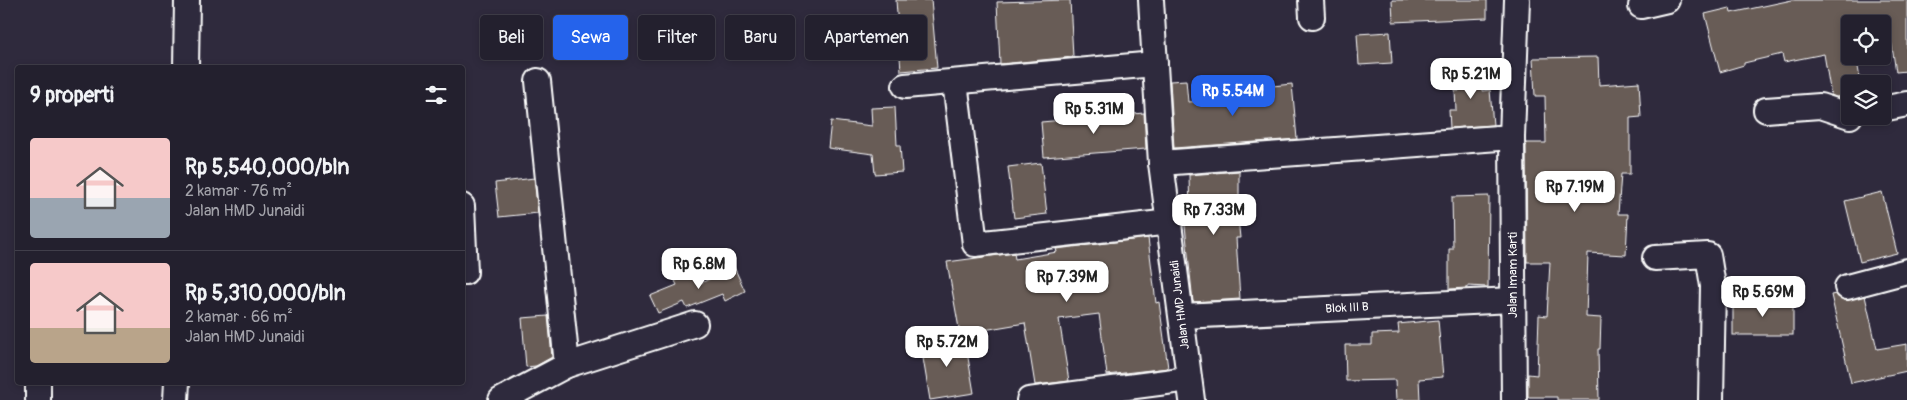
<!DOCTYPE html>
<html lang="id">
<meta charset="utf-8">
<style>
body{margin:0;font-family:Pangolin,sans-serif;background:#2b2836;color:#f1f3f6;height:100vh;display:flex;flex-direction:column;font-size:19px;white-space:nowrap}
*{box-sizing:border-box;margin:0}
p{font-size:16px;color:#a3a3aa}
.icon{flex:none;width:28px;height:28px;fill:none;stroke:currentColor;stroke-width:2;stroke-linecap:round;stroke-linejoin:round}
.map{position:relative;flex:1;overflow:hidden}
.details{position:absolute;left:15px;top:65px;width:450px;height:320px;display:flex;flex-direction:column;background:#23202e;border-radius:5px;box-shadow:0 2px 8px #0003,0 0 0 1px #403e4a}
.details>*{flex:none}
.hud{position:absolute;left:480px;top:15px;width:475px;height:45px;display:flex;gap:10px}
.tools{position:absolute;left:1841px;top:15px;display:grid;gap:10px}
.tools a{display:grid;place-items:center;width:50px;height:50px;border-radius:5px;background:#23202e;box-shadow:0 2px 8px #0003,0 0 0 1px #403e4a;font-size:25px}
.price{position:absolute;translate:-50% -42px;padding:0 11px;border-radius:10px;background:#fff;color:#222;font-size:16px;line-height:32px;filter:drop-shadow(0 1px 2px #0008)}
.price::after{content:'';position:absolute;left:50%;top:30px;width:15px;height:11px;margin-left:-8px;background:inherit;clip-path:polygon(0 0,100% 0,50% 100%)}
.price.current{background:#2563eb;color:#fff}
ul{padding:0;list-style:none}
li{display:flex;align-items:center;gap:15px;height:125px;padding:0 15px}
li+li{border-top:1px solid #403e4a}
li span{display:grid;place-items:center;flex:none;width:140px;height:100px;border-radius:5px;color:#555}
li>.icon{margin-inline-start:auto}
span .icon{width:60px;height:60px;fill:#fffc;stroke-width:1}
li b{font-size:21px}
h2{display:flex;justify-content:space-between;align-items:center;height:60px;padding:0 15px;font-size:21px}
.chip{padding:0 18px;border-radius:5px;background:#23202e;box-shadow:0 2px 8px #0003,0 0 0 1px #403e4a;font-size:18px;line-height:45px}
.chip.current{background:#2563eb;color:#fff}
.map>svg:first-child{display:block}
</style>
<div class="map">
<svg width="1907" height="400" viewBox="0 0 1907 400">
<rect width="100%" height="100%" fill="#2f2a3d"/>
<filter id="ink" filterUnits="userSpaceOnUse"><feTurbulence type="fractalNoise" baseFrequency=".02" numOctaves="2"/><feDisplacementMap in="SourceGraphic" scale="10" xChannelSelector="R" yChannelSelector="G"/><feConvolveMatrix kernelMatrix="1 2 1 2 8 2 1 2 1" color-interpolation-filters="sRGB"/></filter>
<g filter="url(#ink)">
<!-- building -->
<g fill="#685b57" stroke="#fff">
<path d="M 896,0 L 931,0 L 937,68 L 901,71 Z"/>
<path d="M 1070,0 L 1073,57 L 1000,64 L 997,2 Z"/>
<path d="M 1392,0 L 1487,0 L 1487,18 L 1393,22 Z"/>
<path d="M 1792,0 L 1907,0 L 1907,71 L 1896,72 L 1889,27 L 1882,29 L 1882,24 L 1850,24 L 1850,56 L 1856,56 L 1861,84 L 1850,84 L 1850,95 L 1836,97 L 1831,95 L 1824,54 L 1784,62 L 1782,54 L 1744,63 L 1744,65 L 1720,72 L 1705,14 L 1730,8 L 1731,13 Z"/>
<path d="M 1390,32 L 1392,63 L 1359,65 L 1357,34 Z"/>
<path d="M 1598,57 L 1599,85 L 1639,82 L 1641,117 L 1630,118 L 1630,174 L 1621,174 L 1618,214 L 1628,214 L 1626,255 L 1588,253 L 1586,317 L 1601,318 L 1600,349 L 1598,349 L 1599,400 L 1557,400 L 1557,397 L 1528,397 L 1528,374 L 1537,375 L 1539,315 L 1547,316 L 1550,262 L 1527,262 L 1526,143 L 1546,143 L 1545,96 L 1535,96 L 1533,58 Z"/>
<path d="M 1459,66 L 1482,66 L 1482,91 L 1490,90 L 1493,125 L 1450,128 L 1449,110 L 1456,110 L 1455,91 L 1459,91 Z"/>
<path d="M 1186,80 L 1188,102 L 1243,99 L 1243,89 L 1292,84 L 1297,139 L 1174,148 L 1170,81 Z"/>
<path d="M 895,107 L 897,145 L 900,145 L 902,172 L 875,174 L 873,154 L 828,148 L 831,121 L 872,126 L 871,108 Z"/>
<path d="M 1144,113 L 1146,149 L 1044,157 L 1041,122 Z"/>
<path d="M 1041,163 L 1047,214 L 1014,218 L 1008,167 Z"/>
<path d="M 1239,171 L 1239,208 L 1237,208 L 1240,238 L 1236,238 L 1240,299 L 1193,302 L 1184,216 L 1190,215 L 1189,175 Z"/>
<path d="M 534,178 L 538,213 L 499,217 L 495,183 Z"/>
<path d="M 1882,192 L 1897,253 L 1860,262 L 1845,201 Z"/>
<path d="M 1489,196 L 1488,287 L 1467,286 L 1467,288 L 1449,289 L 1449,249 L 1453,249 L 1452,197 Z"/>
<path d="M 1148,238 L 1156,303 L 1159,302 L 1168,368 L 1107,375 L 1099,314 L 1059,319 L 1069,381 L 1035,385 L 1025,323 L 960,334 L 947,262 L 1014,253 L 1015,259 L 1057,252 L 1056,249 Z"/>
<path d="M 734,267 L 745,291 L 725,301 L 722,294 L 687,308 L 684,302 L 658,313 L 650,296 L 677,285 L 675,281 L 696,272 L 701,283 Z"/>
<path d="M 1836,294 L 1844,300 L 1865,296 L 1877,349 L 1907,344 L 1907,371 L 1851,383 L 1831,295 Z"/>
<rect x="1733" y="302" width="60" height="33"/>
<path d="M 548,316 L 552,357 L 536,366 L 526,367 L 522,318 Z"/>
<path d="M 1438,320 L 1443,377 L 1419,379 L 1420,400 L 1396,400 L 1395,380 L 1346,381 L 1345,345 L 1372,345 L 1372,334 L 1399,333 L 1398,324 Z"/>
<path d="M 964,334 L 974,393 L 930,400 L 923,358 L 925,358 L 922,342 Z"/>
</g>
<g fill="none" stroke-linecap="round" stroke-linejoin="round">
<!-- street casing -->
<g stroke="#fff" stroke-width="28">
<g id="street">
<path d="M 1151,0 L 1161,163 L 1192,400"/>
<path d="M 1311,0 L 1312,17"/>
<path d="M 1641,6 L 1667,0"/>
<path d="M 186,68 L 187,0"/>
<path d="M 538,81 L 567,365"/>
<path d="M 955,82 L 975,244 L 1170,222"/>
<path d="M 905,86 L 1155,64"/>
<path d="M 1882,109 L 1907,104"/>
<path d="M 1766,110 L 1820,106 L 1850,116"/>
<path d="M 1161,163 L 1512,137"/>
<path d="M 462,206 L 465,272 L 462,272"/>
<path d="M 1655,258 L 1708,255 L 1713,286 L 1711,400"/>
<path d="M 1847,287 L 1907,271"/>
<path d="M 1182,316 L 1513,300"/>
<path d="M 38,382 L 38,400"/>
<path d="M 176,400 L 177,382"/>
<path d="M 501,400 L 567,365 L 695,324"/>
<path d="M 1029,400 L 1189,379"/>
<path d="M 1514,400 L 1512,137 L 1517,0"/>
</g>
</g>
<!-- street -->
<use href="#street" stroke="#2f2a3d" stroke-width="24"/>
</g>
</g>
<g text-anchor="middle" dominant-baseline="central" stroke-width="5" stroke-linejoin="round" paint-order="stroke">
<!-- street labels -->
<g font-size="12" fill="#fff" stroke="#2f2a3d">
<text transform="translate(1513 275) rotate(-90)">Jalan Imam Karti</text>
<text transform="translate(1180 305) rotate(-97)">Jalan HMD Junaidi</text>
<text transform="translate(1347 308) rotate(-3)">Blok III B</text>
</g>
</g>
</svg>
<div class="tools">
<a><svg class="icon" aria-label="locate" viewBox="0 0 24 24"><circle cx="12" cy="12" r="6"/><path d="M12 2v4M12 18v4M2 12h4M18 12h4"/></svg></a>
<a><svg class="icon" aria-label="layers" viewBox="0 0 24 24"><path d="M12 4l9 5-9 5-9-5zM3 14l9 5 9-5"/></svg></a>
</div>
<b class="price" style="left:1471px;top:100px">Rp 5.21M</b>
<b class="price current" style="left:1233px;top:117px">Rp 5.54M</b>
<b class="price" style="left:1094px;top:135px">Rp 5.31M</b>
<b class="price" style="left:1575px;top:213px">Rp 7.19M</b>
<b class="price" style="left:1214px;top:236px">Rp 7.33M</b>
<b class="price" style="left:699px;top:290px">Rp 6.8M</b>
<b class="price" style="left:1067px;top:303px">Rp 7.39M</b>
<b class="price" style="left:1763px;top:318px">Rp 5.69M</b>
<b class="price" style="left:947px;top:368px">Rp 5.72M</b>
<div class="hud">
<a class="chip">Beli</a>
<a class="chip current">Sewa</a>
<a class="chip">Filter</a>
<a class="chip">Baru</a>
<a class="chip">Apartemen</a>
</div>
<section class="details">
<h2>9 properti<svg class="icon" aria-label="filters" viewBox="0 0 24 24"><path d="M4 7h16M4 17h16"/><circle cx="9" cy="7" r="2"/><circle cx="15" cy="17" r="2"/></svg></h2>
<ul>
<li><span style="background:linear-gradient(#f6c9c9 60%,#9aa5b1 0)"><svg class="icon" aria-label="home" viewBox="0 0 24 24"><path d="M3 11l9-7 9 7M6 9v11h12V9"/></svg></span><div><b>Rp 5,540,000/bln</b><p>2 kamar · 76 m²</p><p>Jalan HMD Junaidi</p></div></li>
<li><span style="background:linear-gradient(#f6c9c9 65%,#b9a48a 0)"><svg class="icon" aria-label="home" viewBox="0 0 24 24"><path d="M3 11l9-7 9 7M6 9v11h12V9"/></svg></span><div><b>Rp 5,310,000/bln</b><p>2 kamar · 66 m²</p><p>Jalan HMD Junaidi</p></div></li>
</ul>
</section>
</div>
